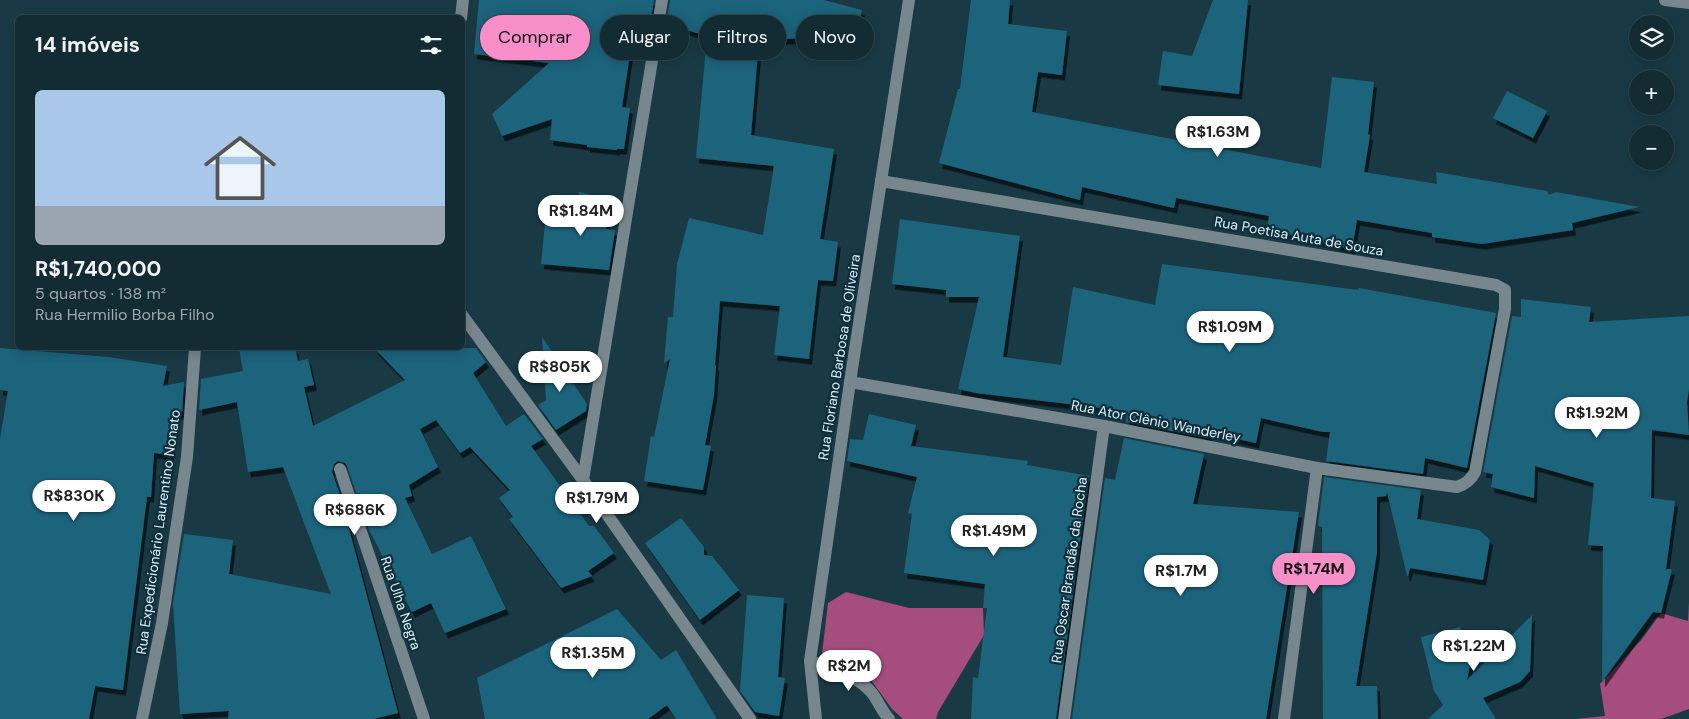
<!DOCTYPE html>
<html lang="pt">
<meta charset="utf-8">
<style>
body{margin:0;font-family:"DM Sans",sans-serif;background:#203840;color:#f1f3f6;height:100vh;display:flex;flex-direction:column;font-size:19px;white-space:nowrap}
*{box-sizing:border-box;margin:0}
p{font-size:16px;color:#9da7ac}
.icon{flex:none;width:28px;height:28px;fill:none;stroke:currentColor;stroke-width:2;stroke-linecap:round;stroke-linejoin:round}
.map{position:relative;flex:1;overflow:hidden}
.drawer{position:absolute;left:15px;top:15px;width:450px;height:335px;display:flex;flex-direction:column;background:#132c34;border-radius:8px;box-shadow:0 2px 12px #0003,0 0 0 1px #32484f}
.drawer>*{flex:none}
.banner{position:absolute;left:480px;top:15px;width:475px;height:45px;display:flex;gap:10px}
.fabs{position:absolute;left:1629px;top:15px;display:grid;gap:10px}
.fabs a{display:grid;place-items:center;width:45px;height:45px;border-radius:50%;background:#132c34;box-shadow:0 2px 12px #0003,0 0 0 1px #32484f;font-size:25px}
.price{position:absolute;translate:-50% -42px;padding:0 11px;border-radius:18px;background:#fff;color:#222;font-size:16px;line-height:32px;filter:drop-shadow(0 1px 2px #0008)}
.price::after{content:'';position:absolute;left:50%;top:30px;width:15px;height:11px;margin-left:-8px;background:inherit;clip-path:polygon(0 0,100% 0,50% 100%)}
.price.active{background:#f98fc9;color:#111}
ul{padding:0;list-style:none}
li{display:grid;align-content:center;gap:10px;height:265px;padding:0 20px}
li+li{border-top:1px solid #32484f}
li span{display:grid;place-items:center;height:155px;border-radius:8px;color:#555}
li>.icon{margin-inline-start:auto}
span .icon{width:90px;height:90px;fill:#fffc;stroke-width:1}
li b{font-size:21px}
h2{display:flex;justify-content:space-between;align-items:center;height:60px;padding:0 20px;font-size:21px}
.chip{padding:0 18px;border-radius:22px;background:#132c34;box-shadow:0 2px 12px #0003,0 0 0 1px #32484f;font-size:18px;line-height:45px}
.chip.active{background:#f98fc9;color:#111}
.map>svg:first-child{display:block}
</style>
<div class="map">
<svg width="1689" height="719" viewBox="0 0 1689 719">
<defs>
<filter id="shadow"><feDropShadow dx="3" dy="5.5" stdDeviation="0" flood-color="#0009"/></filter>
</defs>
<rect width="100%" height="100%" fill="#193a45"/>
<!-- forest -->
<g fill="#a44d7e">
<path d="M 846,592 L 909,608 L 983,608 L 984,635 L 938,712 L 936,719 L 903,719 L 892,709 L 865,672 L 822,654 L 828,603 Z"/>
<path d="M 1689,601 L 1689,709 L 1661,719 L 1576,719 L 1605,716 L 1600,684 L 1642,639 L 1661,613 L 1688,621 Z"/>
</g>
<!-- building -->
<g fill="#1d647b" filter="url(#shadow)">
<path d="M 479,0 L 654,0 L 651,19 L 636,14 L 622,107 L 630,108 L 624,149 L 617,149 L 617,150 L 587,147 L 587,145 L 550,140 L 552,119 L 502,136 L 492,114 L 549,63 L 474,54 Z"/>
<path d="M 670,0 L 824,0 L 862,10 L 851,52 L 800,38 L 759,41 L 751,135 L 834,149 L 820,239 L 838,242 L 833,281 L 818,280 L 809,359 L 774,355 L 780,306 L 720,301 L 715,365 L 716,365 L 714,395 L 705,445 L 711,446 L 703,490 L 644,481 L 651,436 L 654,437 L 670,359 L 664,363 L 668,317 L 673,317 L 677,264 L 689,218 L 763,235 L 774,166 L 696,158 L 707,36 L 666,24 Z"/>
<path d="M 971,0 L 1010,0 L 1008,24 L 1067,31 L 1062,75 L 1038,72 L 1032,112 L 1321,168 L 1332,77 L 1374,82 L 1368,134 L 1370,135 L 1364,172 L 1437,184 L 1436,172 L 1547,191 L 1549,195 L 1556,192 L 1639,207 L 1572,223 L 1573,230 L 1482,244 L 1432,237 L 1432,233 L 1357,220 L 1352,249 L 1267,229 L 1269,216 L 1176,198 L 1174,208 L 1082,187 L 1080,200 L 939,163 L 958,89 L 960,89 Z"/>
<path d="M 1213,0 L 1248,0 L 1239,94 L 1158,85 L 1163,51 L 1192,56 Z"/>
<path d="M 1507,91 L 1547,111 L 1533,138 L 1493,118 Z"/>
<path d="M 579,192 L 610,199 L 606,229 L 615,230 L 609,270 L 541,264 L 545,223 L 574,226 Z"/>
<path d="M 900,219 L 1020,236 L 1003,357 L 1061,365 L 1073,287 L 1155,305 L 1162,264 L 1358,290 L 1359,288 L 1496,313 L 1467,468 L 1425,458 L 1423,474 L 1326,461 L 1330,432 L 1323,432 L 1261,418 L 1256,443 L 1209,433 L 1208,438 L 1126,422 L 1127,411 L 976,393 L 958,389 L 979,297 L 946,297 L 946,290 L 892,284 Z"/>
<path d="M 1521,299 L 1591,307 L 1589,322 L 1689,316 L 1689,389 L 1687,402 L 1689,435 L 1652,430 L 1651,498 L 1675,501 L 1666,569 L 1672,569 L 1661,613 L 1653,612 L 1602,682 L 1603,546 L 1588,545 L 1594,483 L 1535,466 L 1534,498 L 1491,487 L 1493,474 L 1483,472 L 1512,316 L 1521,317 Z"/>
<path d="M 542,337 L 587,404 L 586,411 L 556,430 L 538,405 L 546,400 Z"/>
<path d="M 0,348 L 108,357 L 167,366 L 163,386 L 184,382 L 182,413 L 176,415 L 171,455 L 154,453 L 151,497 L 147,497 L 123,690 L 95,686 L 89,719 L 0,719 L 0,439 L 8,391 L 0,390 Z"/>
<path d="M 239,348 L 295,348 L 298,361 L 308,359 L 314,385 L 304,387 L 313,426 L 405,380 L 374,348 L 476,348 L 486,362 L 473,373 L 506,426 L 524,414 L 543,439 L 531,446 L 589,526 L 594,526 L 614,553 L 588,571 L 592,576 L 561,588 L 509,519 L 513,517 L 499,498 L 510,490 L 470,447 L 460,453 L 436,420 L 420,429 L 438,467 L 409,485 L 412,496 L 405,498 L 432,554 L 471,536 L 506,609 L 445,633 L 431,603 L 412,612 L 369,530 L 347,466 L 345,463 L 338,461 L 334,464 L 332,472 L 345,509 L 344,510 L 398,713 L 373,719 L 228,719 L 229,711 L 180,714 L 173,603 L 184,534 L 233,540 L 229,574 L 331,594 L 283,467 L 248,472 L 237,402 L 199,410 L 201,379 L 243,371 Z"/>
<path d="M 869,414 L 916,425 L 911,446 L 1028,461 L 1027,465 L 1089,476 L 1056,719 L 971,719 L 973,677 L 978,678 L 987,608 L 983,608 L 985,584 L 904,573 L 912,514 L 908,513 L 917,477 L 847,461 L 850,439 L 863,440 Z"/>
<path d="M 1124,438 L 1204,454 L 1193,504 L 1299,512 L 1266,719 L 1072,719 L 1105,478 L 1115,480 Z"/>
<path d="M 1324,477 L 1421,490 L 1417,519 L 1479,530 L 1490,540 L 1483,580 L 1410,568 L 1408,576 L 1407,576 L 1387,492 L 1386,496 L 1377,497 L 1377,552 L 1356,686 L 1377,686 L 1378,719 L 1323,719 L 1322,527 L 1318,526 Z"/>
<path d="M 681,518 L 704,547 L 704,555 L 712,556 L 739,590 L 700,620 L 645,543 Z"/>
<path d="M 747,595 L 784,598 L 778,677 L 785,678 L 779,716 L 755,712 L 740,691 Z"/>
<path d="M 617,609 L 661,660 L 676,650 L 717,719 L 676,719 L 667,705 L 648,719 L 485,719 L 477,678 Z"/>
<path d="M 1532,615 L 1530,671 L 1520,682 L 1483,698 L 1496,719 L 1428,719 L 1443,705 L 1434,691 L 1421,637 L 1460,627 L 1470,665 L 1467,680 Z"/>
</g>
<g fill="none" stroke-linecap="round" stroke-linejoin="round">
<!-- minor -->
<g stroke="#78878d" stroke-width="12">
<path d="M 1665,0 L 1689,3"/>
<path d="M 461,18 L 463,0"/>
<path d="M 462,315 L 583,480 L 750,719"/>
<path d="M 850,382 L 1104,426 L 1317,468 L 1457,487 C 1466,484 1471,480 1475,472 L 1505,309 L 1505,290 L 1496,285 L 881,181"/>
<path d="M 340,469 L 424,719"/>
<path d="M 583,480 L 662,0"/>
<path d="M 810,661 C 831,668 857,675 872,693 C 878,701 882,711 889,719"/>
<path d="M 142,719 L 162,623 L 187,457 L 195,348"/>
<path d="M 816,719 L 810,661 L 850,382 L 909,0"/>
<path d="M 1064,719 L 1104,426"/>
<path d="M 1284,719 L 1317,468"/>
</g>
</g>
<g text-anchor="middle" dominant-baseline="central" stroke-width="4.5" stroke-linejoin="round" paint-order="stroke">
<!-- street labels -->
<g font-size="14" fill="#ddeff6" stroke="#0e2f3b">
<text transform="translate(1299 236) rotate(10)">Rua Poetisa Auta de Souza</text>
<text transform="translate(839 357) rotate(-81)">Rua Floriano Barbosa de Oliveira</text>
<text transform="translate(1156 421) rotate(11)">Rua Ator Clênio Wanderley</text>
<text transform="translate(158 532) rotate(-82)">Rua Expedicionário Laurentino Nonato</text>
<text transform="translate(1069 570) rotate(-82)">Rua Oscar Brandão da Rocha</text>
<text transform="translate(401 603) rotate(71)">Rua Ulha Negra</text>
</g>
</g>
</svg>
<div class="fabs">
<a><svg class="icon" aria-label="layers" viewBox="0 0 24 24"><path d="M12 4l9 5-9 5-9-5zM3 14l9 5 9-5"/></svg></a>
<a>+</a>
<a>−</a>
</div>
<b class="price" style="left:1218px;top:158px">R$1.63M</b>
<b class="price" style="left:581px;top:237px">R$1.84M</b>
<b class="price" style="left:1230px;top:353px">R$1.09M</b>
<b class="price" style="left:560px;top:393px">R$805K</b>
<b class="price" style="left:1597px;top:439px">R$1.92M</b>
<b class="price" style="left:74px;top:522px">R$830K</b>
<b class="price" style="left:597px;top:524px">R$1.79M</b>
<b class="price" style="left:355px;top:536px">R$686K</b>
<b class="price" style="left:994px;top:557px">R$1.49M</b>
<b class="price active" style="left:1314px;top:595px">R$1.74M</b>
<b class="price" style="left:1181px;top:597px">R$1.7M</b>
<b class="price" style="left:1474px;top:672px">R$1.22M</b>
<b class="price" style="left:593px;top:679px">R$1.35M</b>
<b class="price" style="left:849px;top:692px">R$2M</b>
<div class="banner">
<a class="chip active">Comprar</a>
<a class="chip">Alugar</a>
<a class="chip">Filtros</a>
<a class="chip">Novo</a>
</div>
<section class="drawer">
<h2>14 imóveis<svg class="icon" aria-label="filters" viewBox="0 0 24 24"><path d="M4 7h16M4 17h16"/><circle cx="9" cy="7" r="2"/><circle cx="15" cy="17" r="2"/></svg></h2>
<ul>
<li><span style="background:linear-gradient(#a9c7e8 75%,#9aa5b1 0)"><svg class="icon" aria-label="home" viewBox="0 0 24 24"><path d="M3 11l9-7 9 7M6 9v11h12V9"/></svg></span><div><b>R$1,740,000</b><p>5 quartos · 138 m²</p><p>Rua Hermilio Borba Filho</p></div></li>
</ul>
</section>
</div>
